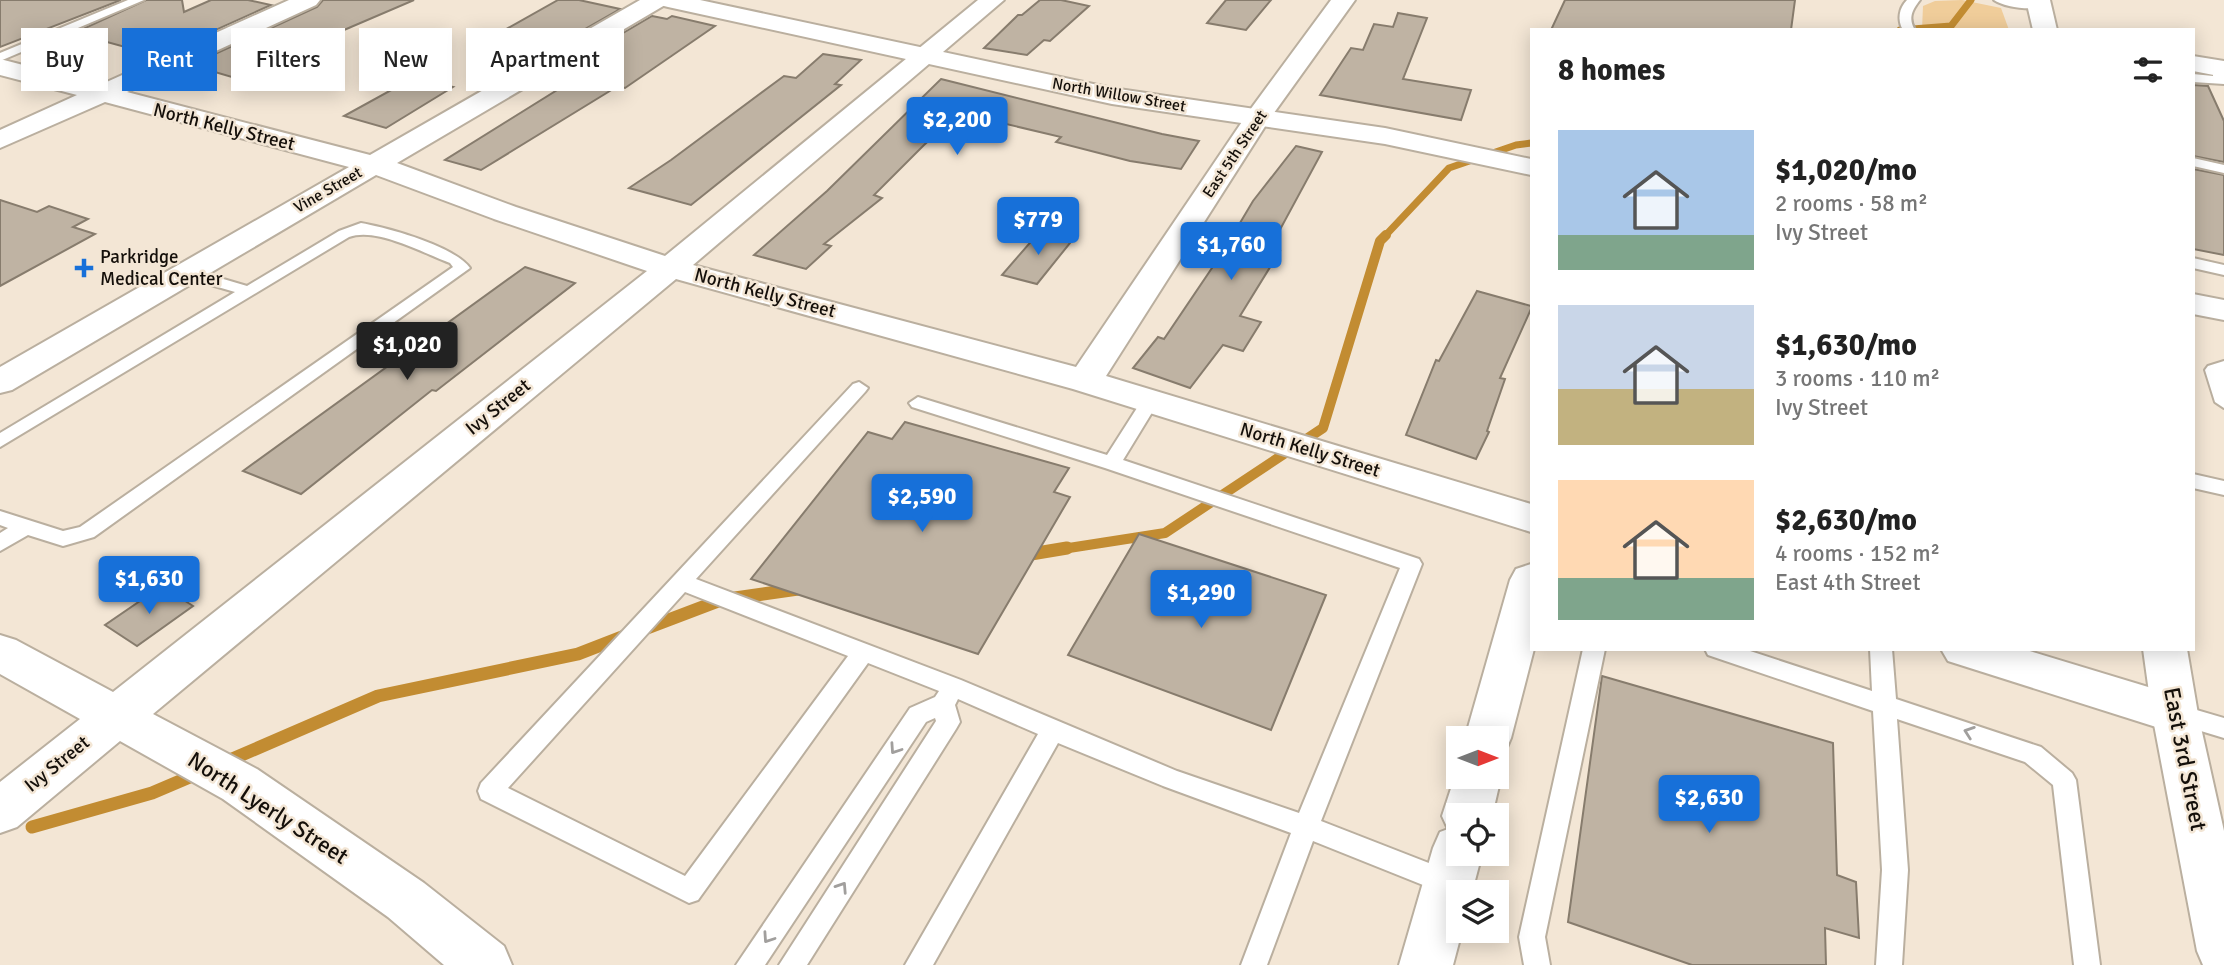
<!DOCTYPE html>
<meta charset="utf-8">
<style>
body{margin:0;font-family:Signika,sans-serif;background:#f6f6f6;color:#222;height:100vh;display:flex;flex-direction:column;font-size:26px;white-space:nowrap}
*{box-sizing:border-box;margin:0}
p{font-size:23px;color:#767676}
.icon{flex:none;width:38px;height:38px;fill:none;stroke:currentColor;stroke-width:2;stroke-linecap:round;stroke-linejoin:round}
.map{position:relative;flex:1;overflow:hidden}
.drawer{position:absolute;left:1530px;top:28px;width:665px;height:623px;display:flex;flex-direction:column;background:#fff;border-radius:0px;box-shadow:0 4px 18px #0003}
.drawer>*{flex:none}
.guide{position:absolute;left:21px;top:28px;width:665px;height:63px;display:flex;gap:14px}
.needle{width:46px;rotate:90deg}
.fabs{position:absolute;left:1446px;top:726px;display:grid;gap:14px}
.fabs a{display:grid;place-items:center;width:63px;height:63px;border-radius:0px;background:#fff;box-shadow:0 4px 18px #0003;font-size:35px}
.price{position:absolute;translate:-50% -60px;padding:0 16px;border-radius:7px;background:#1770d9;color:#fff;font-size:23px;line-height:46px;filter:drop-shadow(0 2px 4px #0008)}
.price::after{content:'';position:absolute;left:50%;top:42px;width:21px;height:16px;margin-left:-10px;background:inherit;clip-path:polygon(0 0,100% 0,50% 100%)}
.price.current{background:#222;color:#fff}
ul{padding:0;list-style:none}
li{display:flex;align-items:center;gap:21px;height:175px;padding:0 28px}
li span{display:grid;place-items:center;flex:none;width:196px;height:140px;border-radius:0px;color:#555}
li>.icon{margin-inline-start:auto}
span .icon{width:84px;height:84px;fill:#fffc;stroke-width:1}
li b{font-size:30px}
h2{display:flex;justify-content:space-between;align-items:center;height:84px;padding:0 28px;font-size:30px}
.tag{padding:0 24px;border-radius:0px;background:#fff;box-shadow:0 4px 18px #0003;font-size:24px;line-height:63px}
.tag.current{background:#1770d9;color:#fff}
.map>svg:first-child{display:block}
</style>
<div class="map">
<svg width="2224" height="965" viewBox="0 0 2224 965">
<rect width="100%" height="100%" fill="#f3e6d5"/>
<!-- green -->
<path fill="#f0cd9a" d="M 1962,0 L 2001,8 L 2009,30 L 1922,30 L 1923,6 L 1935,1 Z"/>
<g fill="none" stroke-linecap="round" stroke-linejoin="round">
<!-- stream-far2 -->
<g stroke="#c28c32" stroke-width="7">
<path d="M 1900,30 L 1951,26 L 1971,0"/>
<path d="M 1384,237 L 1449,168 L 1516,145 L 1531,143"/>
</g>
<!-- stream-far1 -->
<path stroke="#c28c32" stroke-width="10" d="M 1056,550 L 1165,533 L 1323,428 L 1380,241 L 1386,235"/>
<!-- stream -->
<g stroke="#c28c32" stroke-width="13">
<path d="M 1025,555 L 1067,548"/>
<path d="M 642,630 L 721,600 L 798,589"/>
<path d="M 223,763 L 378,696 L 578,654 L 627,635"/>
<path d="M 32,827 L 152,793 L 199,773"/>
</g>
</g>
<!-- building -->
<g fill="#bfb3a3" stroke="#877c6d" stroke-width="2">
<path d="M 0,0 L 121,0 L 0,47 Z"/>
<path d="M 146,0 L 182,0 L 184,12 L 211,0 L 248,0 L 271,5 L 158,56 L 74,33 Z"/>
<path d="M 323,0 L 414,0 L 323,39 L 242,80 L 191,65 L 317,7 Z"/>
<path d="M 558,0 L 579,0 L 620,9 L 550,49 L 492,37 Z"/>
<path d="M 1040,0 L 1061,0 L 1089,6 L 1050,41 L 1044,40 L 1027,55 L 984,48 L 1018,15 L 1022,15 Z"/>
<path d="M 1226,0 L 1271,0 L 1246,30 L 1207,23 Z"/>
<path d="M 1565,0 L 1795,0 L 1791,30 L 1551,30 Z"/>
<path d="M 1398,13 L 1427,18 L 1403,79 L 1471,90 L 1461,120 L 1320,95 L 1351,48 L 1363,50 L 1374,24 L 1393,27 Z"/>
<path d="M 652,16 L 667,19 L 672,16 L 715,26 L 625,88 L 618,86 L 481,170 L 445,160 L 594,67 L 588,65 L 598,59 L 584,56 Z"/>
<path d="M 823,54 L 861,60 L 835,84 L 841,85 L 691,205 L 629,188 L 671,160 L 784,76 L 796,78 Z"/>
<path d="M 413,78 L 453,87 L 386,128 L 344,116 Z"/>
<path d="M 941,79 L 1162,134 L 1199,141 L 1181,169 L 1130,161 L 1056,142 L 1061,137 L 968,115 L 957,128 L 945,126 L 924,145 L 874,195 L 882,198 L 824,244 L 831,246 L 806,269 L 754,255 L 827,191 Z"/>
<path d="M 2193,85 L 2208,86 L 2224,121 L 2224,162 L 2193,156 Z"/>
<path d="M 1296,146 L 1322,152 L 1270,248 L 1280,251 L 1240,316 L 1261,322 L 1243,351 L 1223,345 L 1190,388 L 1133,368 L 1158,337 L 1164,339 L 1239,228 L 1237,228 L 1253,201 Z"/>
<path d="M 2193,169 L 2224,175 L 2224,255 L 2193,249 Z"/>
<path d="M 0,200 L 37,212 L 49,206 L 88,219 L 73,227 L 95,234 L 0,286 Z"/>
<path d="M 1041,230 L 1074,238 L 1037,284 L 1002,275 Z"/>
<path d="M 525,267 L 575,283 L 436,391 L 432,390 L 301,494 L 243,471 Z"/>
<path d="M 1477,291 L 1531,306 L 1531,309 L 1500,378 L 1505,379 L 1487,431 L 1489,432 L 1476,459 L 1406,435 L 1436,360 L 1439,361 Z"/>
<path d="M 905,422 L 1069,468 L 1054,492 L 1070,497 L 978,654 L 751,579 L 868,432 L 892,439 Z"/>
<path d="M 1139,534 L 1326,595 L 1271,730 L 1068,655 Z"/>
<path d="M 162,586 L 193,606 L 137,646 L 105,625 Z"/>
<path d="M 1602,676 L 1833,743 L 1837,875 L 1856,882 L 1859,938 L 1825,928 L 1826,965 L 1692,965 L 1568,922 Z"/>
</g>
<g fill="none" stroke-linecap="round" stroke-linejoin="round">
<!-- lane casing -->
<g stroke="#baaf9f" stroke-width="4">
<g id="lane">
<path d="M 128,0 L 144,0 L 0,61 L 0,53 Z"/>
<path d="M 1907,0 L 1920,0 C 1912,10 1908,18 1915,30 L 1903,30 C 1897,20 1899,8 1907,0 Z"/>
<path d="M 1994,0 L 2027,0 L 2045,5 C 2035,12 2004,7 1994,0 Z"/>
<path d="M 2219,64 L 2224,66 L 2224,84 L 2193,82 L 2193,74 L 2213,76 L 2213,68 Z"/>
<path d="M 2193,158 L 2224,165 L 2224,173 L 2193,166 Z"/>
<path d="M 361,223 C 389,228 454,246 470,268 L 94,537 L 63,546 L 28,535 L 0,551 L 0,533 L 8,528 L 0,525 L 0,511 L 63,531 L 80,527 L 453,267 L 450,263 C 423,253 377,227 349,237 L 0,447 L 0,433 L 235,292 L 180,276 L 178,273 L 180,270 L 186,268 L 247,286 L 339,231 Z"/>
<path d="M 2193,258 L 2224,265 L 2224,275 L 2193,268 Z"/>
<path d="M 2224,361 L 2224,408 L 2215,402 L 2205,370 L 2208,366 Z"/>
<path d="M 859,382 L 868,388 L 865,392 L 696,579 L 961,680 L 1177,771 L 1299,813 L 1400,568 L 1105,468 L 912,407 L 909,403 L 918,397 L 1107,455 L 1144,397 L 1156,397 L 1159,401 L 1123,460 L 1419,559 L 1422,564 L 1321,821 L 1457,874 L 1461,883 L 1457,892 L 1448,895 L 1313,841 L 1267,965 L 1241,965 L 1291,833 L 1163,786 L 1058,743 L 933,965 L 905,965 L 1038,734 L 958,699 L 955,705 L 960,722 L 956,729 L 807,965 L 779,965 L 936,721 L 935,718 L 926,722 L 765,965 L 736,965 L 910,708 L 935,697 L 939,691 L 868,663 L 698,900 L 689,903 L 481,799 L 478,791 L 481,783 L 853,384 ZM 685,592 L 848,656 L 685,876 L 508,788 Z"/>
<path d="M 2193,474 L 2224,481 L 2224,495 L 2193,488 Z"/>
<path d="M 1583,649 L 1605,649 L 1545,937 L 1550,965 L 1524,965 L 1519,937 Z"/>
<path d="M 1705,649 L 1744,649 L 1872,691 L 1870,649 L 1892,649 L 1896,699 L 2041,747 L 2072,773 L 2076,780 L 2100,965 L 2074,965 L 2053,785 L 2025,762 L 1897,719 L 1908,870 L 1902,965 L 1876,965 L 1882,870 L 1873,711 L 1708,655 Z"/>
<path d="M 2176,704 L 2224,718 L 2224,738 L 2168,721 L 2165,714 L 2168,707 Z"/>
</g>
</g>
<!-- street casing -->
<g stroke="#baaf9f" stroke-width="4">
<g id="street">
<path d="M 289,0 L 320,0 L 316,5 L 127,92 L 370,155 L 640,0 L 669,0 L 665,5 L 397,163 L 516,207 L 665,256 L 978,0 L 1004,0 L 693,265 L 1076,367 L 1250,110 L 1331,0 L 1355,0 L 1271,117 L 1106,376 L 1531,504 L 1531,532 L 1073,389 L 676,279 L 153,714 L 257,769 L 424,883 L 504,946 L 512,965 L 444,965 L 388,917 L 223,799 L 120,741 L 17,827 L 0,833 L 0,782 L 80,719 L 0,674 L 0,635 L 16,640 L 113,692 L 647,271 L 494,219 L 376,175 L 12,390 L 0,393 L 0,367 L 349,167 L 105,102 L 0,148 L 0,130 L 77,95 L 0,75 L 0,59 L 100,85 Z"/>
<path d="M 2193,56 L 2224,61 L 2224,77 L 2193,71 Z"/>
<path d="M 2193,294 L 2224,300 L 2224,320 L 2193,314 Z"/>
<path d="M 1531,564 L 1531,649 L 1534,649 L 1511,738 L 1505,752 L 1496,755 L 1496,738 L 1465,738 L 1510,580 L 1516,569 Z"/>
<path d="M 1941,649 L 2023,649 L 2191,700 L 2198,714 L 2191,728 L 2175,733 L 1948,661 Z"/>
<path d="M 1458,767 L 1458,777 L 1496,777 L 1496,767 L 1501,777 L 1492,816 L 1458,816 L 1458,854 L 1482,854 L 1472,892 L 1458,892 L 1458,931 L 1462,931 L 1453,965 L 1399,965 L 1433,848 L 1440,832 L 1448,829 L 1442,816 Z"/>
</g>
</g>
<!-- secondary casing -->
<g stroke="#baaf9f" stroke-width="4">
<g id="secondary">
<path d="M 656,0 L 700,0 L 1112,88 L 1385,128 L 1531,159 L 1531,175 L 1385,144 L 1112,104 L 668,7 L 660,5 Z"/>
<path d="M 2026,0 L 2050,0 L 2057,30 L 2033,30 Z"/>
<path d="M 2143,649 L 2187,649 L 2198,714 L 2224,831 L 2224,965 L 2203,965 L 2197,951 L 2152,714 Z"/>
</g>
</g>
<!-- lane -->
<use href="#lane" fill="#fff" fill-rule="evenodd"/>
<!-- street -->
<use href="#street" fill="#fff" fill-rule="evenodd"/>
<!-- secondary -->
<use href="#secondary" fill="#fff" fill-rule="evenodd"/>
</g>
<!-- one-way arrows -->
<defs><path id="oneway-chevron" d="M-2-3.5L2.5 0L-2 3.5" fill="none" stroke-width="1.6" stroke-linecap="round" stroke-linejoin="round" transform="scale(1.75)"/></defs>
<g stroke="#a19f9d">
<use href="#oneway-chevron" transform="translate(1969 732) rotate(-161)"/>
<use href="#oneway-chevron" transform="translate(895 749) rotate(124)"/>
<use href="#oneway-chevron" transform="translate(842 887) rotate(-57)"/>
<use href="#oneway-chevron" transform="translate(768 938) rotate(124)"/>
</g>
<!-- markers -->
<path fill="#1770d9" stroke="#f3e6d5" stroke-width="2.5" d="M80.5 257.5h7v7h7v7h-7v7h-7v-7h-7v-7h7z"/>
<g text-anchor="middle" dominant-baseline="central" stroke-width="5" stroke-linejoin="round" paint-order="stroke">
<!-- far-street labels -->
<g font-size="16" fill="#140f0a" stroke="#f3e6d5">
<text transform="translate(1119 95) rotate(10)">North Willow Street</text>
<text transform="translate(1235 154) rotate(-56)">East 5th Street</text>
<text transform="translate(328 190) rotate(-30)">Vine Street</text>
</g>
<!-- street labels -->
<g font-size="19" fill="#140f0a" stroke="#f3e6d5">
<text transform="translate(224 127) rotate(14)">North Kelly Street</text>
<text transform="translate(765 293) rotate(15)">North Kelly Street</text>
<text transform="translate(498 407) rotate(-39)">Ivy Street</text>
<text transform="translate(1310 450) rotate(17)">North Kelly Street</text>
<text transform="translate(57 764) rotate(-39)">Ivy Street</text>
</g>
<!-- poi labels -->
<g font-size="19" fill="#140f0a" stroke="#f3e6d5" text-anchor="start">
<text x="100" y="257">Parkridge<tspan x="100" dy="22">Medical Center</tspan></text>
</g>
<!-- near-street labels -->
<g font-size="23" fill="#140f0a" stroke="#f3e6d5">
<text transform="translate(2185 759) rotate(79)">East 3rd Street</text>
<text transform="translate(268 808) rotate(33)">North Lyerly Street</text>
</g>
</g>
</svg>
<div class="fabs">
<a><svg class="needle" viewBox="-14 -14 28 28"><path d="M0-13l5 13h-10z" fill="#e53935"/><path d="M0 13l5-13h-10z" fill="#767676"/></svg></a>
<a><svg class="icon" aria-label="locate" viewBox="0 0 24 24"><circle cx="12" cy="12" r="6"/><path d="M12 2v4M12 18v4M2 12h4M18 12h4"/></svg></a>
<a><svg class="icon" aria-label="layers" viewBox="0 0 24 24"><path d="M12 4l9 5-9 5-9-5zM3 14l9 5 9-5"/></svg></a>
</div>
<b class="price" style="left:957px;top:157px">$2,200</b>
<b class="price" style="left:1038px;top:257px">$779</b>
<b class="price" style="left:1231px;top:282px">$1,760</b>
<b class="price current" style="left:407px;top:382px">$1,020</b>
<b class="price" style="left:922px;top:534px">$2,590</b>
<b class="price" style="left:149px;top:616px">$1,630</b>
<b class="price" style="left:1201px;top:630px">$1,290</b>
<b class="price" style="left:1709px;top:835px">$2,630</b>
<div class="guide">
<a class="tag">Buy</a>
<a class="tag current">Rent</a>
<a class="tag">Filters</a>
<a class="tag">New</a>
<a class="tag">Apartment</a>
</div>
<section class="drawer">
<h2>8 homes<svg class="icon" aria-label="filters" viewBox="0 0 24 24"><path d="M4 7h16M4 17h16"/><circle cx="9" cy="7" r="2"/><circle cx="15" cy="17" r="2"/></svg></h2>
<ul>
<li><span style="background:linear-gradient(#a9c7e8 75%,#7fa58c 0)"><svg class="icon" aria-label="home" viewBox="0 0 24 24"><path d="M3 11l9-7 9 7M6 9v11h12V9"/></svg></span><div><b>$1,020/mo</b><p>2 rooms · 58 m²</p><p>Ivy Street</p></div></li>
<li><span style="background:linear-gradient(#c9d6e8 60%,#c2b280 0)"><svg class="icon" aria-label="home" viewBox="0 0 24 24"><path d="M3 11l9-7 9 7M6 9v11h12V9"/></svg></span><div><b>$1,630/mo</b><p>3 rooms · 110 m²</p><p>Ivy Street</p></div></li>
<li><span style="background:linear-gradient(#ffd9b3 70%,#7fa58c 0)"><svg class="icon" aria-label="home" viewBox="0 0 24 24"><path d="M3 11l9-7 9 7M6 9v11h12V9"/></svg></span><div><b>$2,630/mo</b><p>4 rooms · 152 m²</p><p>East 4th Street</p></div></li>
</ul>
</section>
</div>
